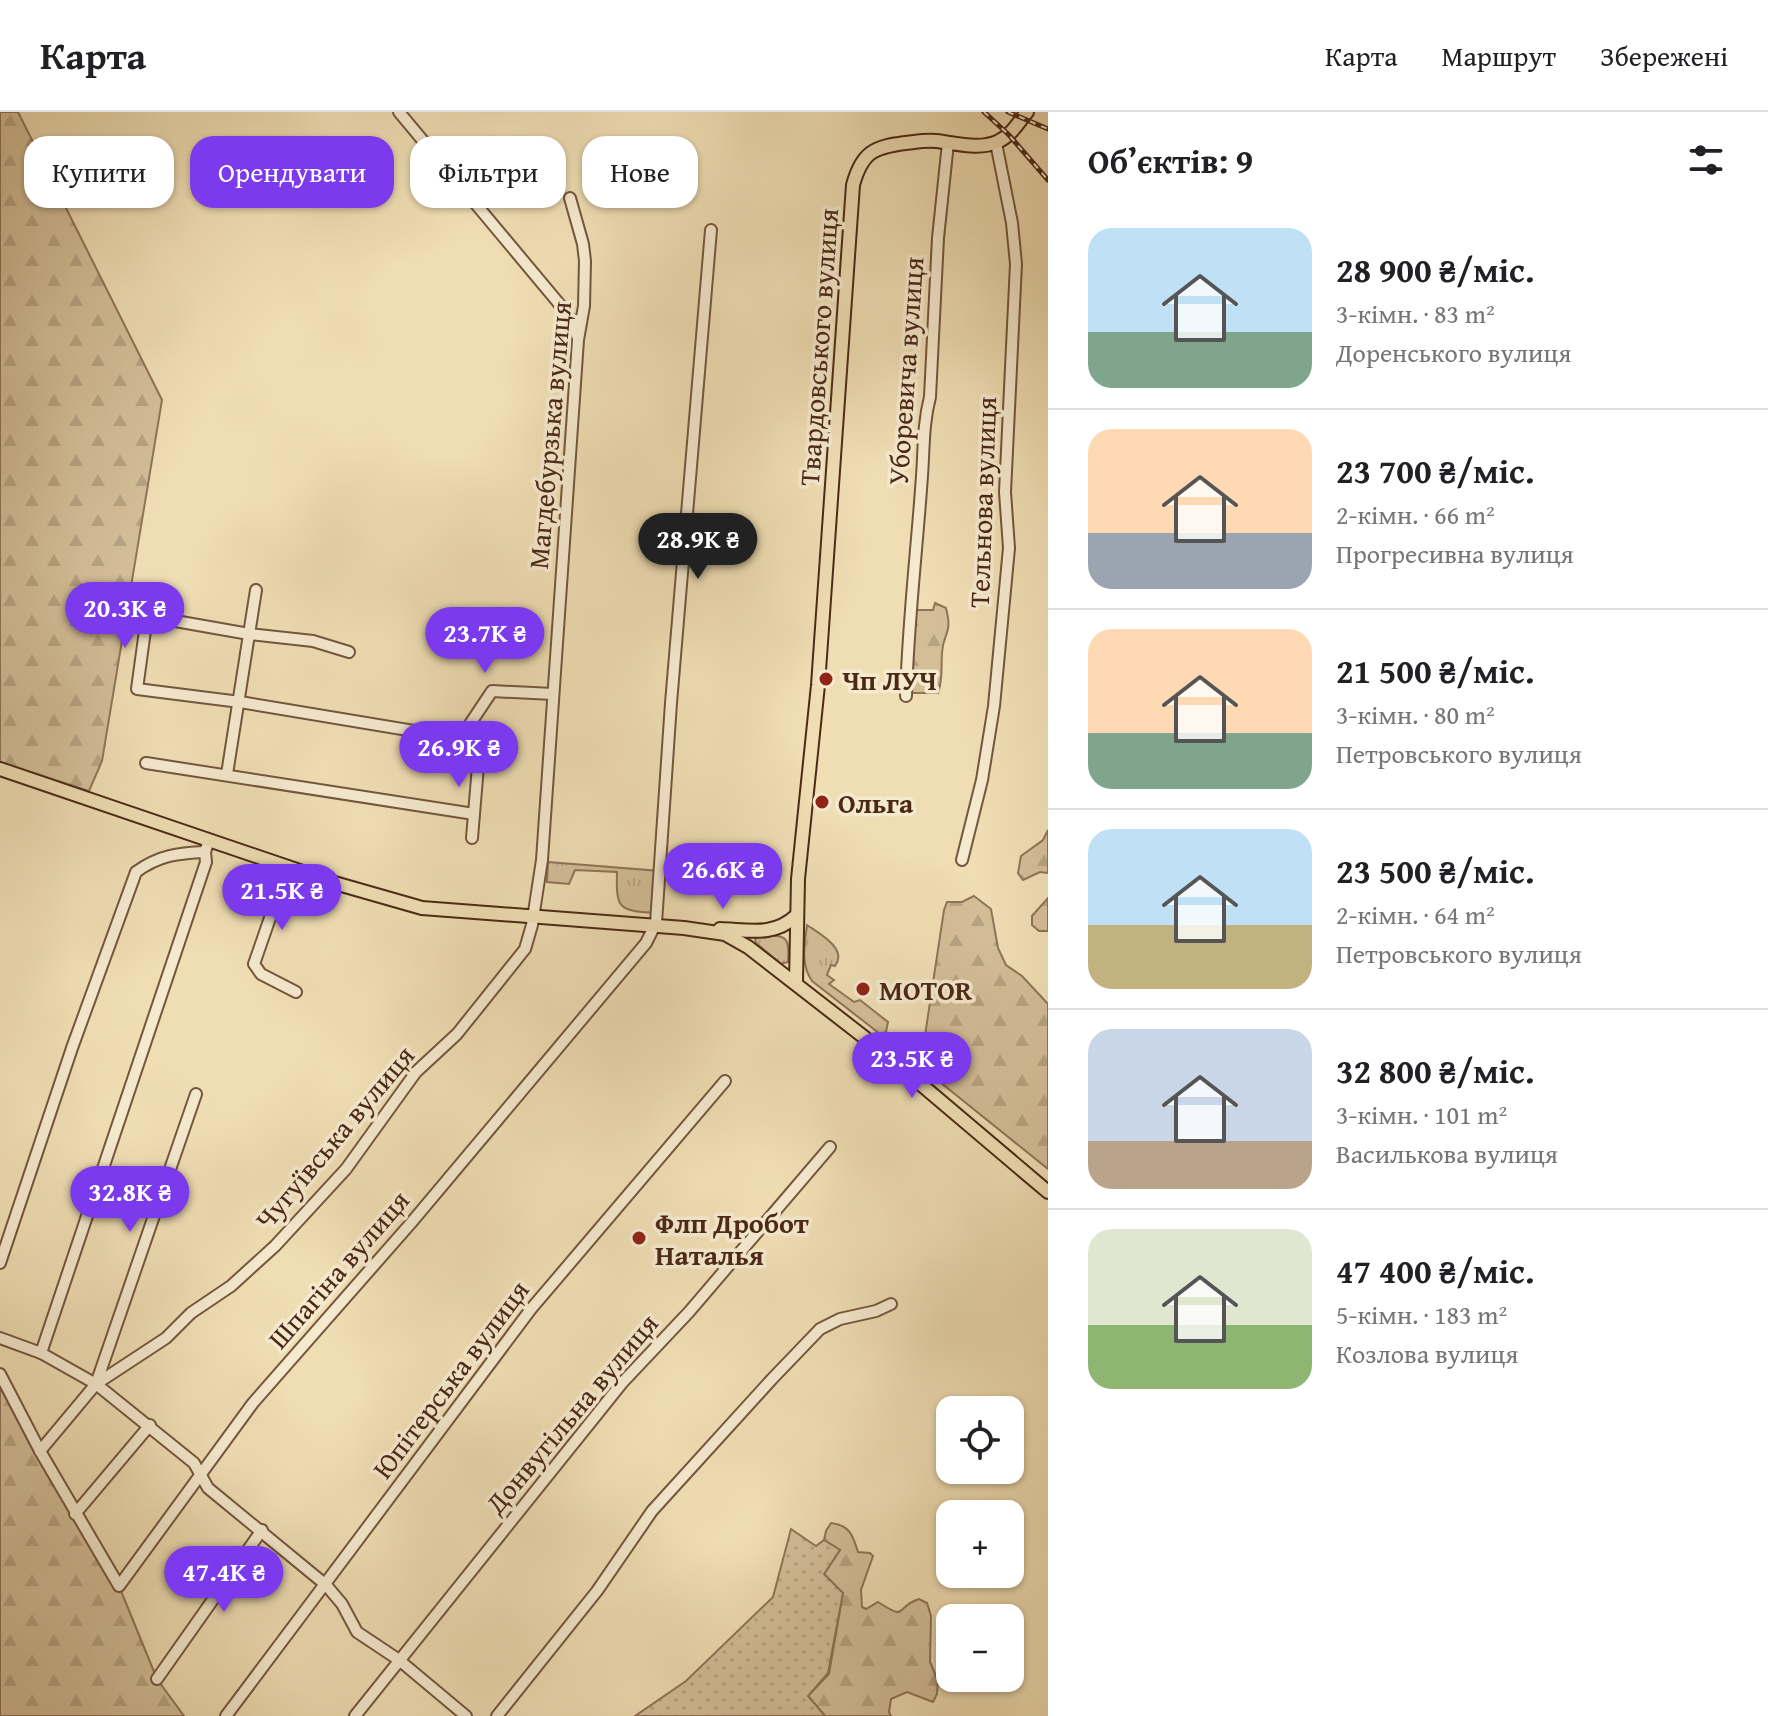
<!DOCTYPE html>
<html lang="uk">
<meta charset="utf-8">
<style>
body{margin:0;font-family:"Gentium Book Plus",serif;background:#f6f6f6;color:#202124;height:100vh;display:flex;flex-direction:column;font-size:30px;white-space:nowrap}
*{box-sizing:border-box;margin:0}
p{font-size:26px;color:#757577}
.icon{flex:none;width:44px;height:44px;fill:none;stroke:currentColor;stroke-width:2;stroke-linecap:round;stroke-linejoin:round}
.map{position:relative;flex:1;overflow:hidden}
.details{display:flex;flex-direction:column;background:#fff;width:720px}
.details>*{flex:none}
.hud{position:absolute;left:24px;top:24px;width:760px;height:72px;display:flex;gap:16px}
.controls{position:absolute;left:936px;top:1284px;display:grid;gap:16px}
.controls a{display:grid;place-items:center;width:88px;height:88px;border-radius:16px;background:#fff;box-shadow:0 2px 6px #0004;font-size:40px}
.price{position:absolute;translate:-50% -68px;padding:0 18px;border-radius:28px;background:#7c3aed;color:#fff;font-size:26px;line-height:52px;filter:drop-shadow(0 2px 4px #0008)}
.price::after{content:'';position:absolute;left:50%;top:48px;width:24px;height:18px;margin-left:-12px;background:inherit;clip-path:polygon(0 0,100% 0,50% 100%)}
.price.current{background:#222;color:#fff}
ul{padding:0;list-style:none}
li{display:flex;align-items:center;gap:24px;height:200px;padding:0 40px}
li+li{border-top:2px solid #e0e0e0}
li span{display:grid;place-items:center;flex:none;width:224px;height:160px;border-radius:24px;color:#555}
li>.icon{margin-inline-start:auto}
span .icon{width:96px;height:96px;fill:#fffc;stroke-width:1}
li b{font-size:34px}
h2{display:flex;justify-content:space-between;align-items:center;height:96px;padding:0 40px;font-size:34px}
.pill{padding:0 28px;border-radius:24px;background:#fff;box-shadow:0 2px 6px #0004;font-size:28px;line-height:72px}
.pill.current{background:#7c3aed;color:#fff}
header{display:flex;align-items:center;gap:48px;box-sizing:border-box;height:112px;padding:0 40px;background:#fff;border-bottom:2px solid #e0e0e0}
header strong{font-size:38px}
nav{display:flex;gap:44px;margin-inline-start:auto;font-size:28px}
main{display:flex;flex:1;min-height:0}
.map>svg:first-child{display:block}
</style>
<header>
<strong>Карта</strong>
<nav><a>Карта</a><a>Маршрут</a><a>Збережені</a></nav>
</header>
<main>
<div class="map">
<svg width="1048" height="1604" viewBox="0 0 1048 1604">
<defs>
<pattern id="grass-tufts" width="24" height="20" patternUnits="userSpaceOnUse" patternTransform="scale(2)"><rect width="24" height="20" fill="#d3be98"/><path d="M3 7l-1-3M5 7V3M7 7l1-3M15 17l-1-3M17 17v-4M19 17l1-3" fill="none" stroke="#b7a382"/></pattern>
<pattern id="forest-firs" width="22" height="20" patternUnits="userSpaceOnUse" patternTransform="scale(2)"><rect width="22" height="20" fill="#d3be98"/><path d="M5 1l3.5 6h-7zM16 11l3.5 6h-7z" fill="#b7a382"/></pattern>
<pattern id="garden-dots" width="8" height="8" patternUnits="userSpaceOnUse" patternTransform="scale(2)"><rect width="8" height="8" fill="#d3be98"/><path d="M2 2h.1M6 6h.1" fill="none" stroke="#b7a382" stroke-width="1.8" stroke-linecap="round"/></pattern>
</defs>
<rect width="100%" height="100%" fill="#efddb3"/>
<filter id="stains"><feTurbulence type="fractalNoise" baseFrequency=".0025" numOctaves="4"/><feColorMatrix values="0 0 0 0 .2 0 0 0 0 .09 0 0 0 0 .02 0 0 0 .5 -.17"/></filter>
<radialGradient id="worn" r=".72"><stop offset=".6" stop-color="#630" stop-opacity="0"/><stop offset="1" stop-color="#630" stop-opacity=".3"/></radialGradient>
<!-- grass -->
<g fill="url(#grass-tufts)" stroke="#8f7457" stroke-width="2">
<path d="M 548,750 L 660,759 L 655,801 C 618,799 616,796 617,760 L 575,758 L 569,772 L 547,770 Z"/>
<path d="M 807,813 C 820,822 848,837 835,854 L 831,853 L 827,863 L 834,868 L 829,872 L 854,890 L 860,888 L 888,910 L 886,920 L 880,922 L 812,869 C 800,852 805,832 807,813 Z"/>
<path d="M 761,823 C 786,824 790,823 788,850 L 781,852 L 756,831 L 755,827 Z"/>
</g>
<!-- forest -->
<g fill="url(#forest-firs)" stroke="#8f7457" stroke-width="2">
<path d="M 0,0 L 18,0 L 162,288 L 102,649 L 89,679 L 0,650 Z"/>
<path d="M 935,491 L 946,496 C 953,523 943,520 942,541 C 941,555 943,568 938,581 L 906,581 L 914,498 L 933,498 Z"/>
<path d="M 1048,718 L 1048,761 L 1040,760 L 1023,768 L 1018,761 L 1021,744 L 1043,728 Z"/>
<path d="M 974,784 L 991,797 L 998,836 L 1006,853 L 1022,864 L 1048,892 L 1048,1057 L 925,958 L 924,930 L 944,798 L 947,790 L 962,790 Z"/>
<path d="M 1048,786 L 1048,819 L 1039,819 L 1032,813 L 1032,804 Z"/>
<path d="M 0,1262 L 119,1474 L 157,1567 L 184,1604 L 0,1604 Z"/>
<path d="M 831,1411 C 850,1413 853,1424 858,1440 L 870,1441 L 873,1444 L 861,1478 L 862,1495 L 866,1497 L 878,1490 C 909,1510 894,1495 919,1487 L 927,1491 L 931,1504 L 930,1550 L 938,1569 L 937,1582 L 933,1590 L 907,1580 L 891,1587 L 889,1600 L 891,1604 L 825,1604 L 808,1584 L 829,1562 L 843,1481 L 824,1462 L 840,1438 L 824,1428 L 826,1419 Z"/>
</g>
<!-- garden -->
<path fill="url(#garden-dots)" stroke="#8f7457" stroke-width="2" d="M 791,1417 L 816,1434 L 824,1428 L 840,1438 L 824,1462 L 843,1481 L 828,1561 L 808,1584 L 825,1604 L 635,1604 L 686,1569 L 773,1485 Z"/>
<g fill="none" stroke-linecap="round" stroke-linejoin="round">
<!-- minor casing -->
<g stroke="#74563d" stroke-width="14">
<g id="minor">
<path d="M 399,0 L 561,194 L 572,210 L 578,226"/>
<path d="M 349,540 L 313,529 L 249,522 L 147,504 L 137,577 L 240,590 L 480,630 L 472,726"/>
<path d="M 906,584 C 908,510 917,437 922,364 C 924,336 923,312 930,285 L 938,126 L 948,31"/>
<path d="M 460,627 L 492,579 L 553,582"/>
<path d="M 146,651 L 474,702"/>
<path d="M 227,662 L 256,478"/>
<path d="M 962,748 L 982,668 L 994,594 L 1009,436 L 1005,380 L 1016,152 L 1012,111 L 996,31"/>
<path d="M 288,754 L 254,852 L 261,862 L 296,880"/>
<path d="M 0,1151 L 72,936 L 136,760 C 159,743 179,741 205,740"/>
<path d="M 0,1226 L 41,1241 L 96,1272 L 194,1351 L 208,1376 L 326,1473 L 342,1492 L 357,1520 L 399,1548 L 466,1604"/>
<path d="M 41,1241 L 206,750 L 205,740 L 209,728"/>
<path d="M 0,1262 L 40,1339 L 119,1474 L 253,1291 L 411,1111 L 646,831 L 656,811 L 671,591 L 711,118"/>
<path d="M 96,1272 L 196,982"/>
<path d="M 40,1339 L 96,1272 L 166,1226 L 191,1201 L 231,1174 L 275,1134 L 346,1057 L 416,960 L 457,922 L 525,837 L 532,813 L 542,748 L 578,228 L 584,194 L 585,149 L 583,132 L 570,86"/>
<path d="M 75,1402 L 150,1313"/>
<path d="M 157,1567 L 262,1418"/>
<path d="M 226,1604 L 531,1197 L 725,969"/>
<path d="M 355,1604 L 622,1271 L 689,1200 L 830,1035"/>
<path d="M 497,1604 L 597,1479 L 652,1399 L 772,1267 L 820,1217 L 840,1207 L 876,1199 L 891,1192"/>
</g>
</g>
<!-- major casing -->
<g stroke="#4b2916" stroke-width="16">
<g id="major">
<path d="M 0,657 L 338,772 L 422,796 L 684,816 L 725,822 L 748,835 L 878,936 L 1048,1080"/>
<path d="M 720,817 C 749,818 773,825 796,804"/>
<path d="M 796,870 L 798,767 L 818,573 L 853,73 C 862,40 874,35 905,31 C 915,30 926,28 936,29 C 956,31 978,38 997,30 C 1011,24 1018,11 1027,0"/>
</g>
</g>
<!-- minor -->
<use href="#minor" stroke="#f5e9ce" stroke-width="10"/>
<!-- major -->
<use href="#major" stroke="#efddb3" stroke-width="12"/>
<!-- rail casing -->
<g stroke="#4b2916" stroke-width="5">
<g id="rail">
<path d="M 984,0 L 1009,23 L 1048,68"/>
<path d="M 1008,0 L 1048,17"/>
</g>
</g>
<!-- rail -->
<use href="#rail" stroke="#f5e9ce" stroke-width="2" stroke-dasharray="6" stroke-linecap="butt"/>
</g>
<!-- markers -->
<g fill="#8f2418" stroke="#f5e9ce" stroke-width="3">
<circle cx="826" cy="567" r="8"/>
<circle cx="822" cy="690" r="8"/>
<circle cx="863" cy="877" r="8"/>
<circle cx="639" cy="1126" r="8"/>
</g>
<g text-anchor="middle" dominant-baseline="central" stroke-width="7" stroke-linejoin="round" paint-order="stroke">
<!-- street labels -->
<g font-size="28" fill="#4b2916" stroke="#f5e9ce">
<text transform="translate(818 235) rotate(-86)">Твардовського вулиця</text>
<text transform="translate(905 259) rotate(-86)">Уборевича вулиця</text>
<text transform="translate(549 323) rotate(-85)">Магдебурзька вулиця</text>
<text transform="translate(982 390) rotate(-88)">Тельнова вулиця</text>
<text transform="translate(334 1025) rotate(-50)">Чугуївська вулиця</text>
<text transform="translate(338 1157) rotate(-49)">Шпагіна вулиця</text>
<text transform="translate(450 1267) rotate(-53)">Юпітерська вулиця</text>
<text transform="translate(571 1301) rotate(-50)">Донвугільна вулиця</text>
</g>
<!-- poi labels -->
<g font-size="28" font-weight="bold" fill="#4b2916" stroke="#f5e9ce" text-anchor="start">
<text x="842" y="567">Чп ЛУЧ</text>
<text x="838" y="690">Ольга</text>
<text x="879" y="877">MOTOR</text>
<text x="655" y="1110">Флп Дробот<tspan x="655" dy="32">Наталья</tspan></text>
</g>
</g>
<rect width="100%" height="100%" filter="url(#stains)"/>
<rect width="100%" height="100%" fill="url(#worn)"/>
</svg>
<div class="controls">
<a><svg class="icon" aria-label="locate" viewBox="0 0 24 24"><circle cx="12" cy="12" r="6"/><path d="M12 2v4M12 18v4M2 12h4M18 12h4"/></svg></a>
<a>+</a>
<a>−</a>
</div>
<b class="price current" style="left:698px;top:469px">28.9K ₴</b>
<b class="price" style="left:125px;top:538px">20.3K ₴</b>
<b class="price" style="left:485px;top:563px">23.7K ₴</b>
<b class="price" style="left:459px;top:677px">26.9K ₴</b>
<b class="price" style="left:723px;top:799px">26.6K ₴</b>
<b class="price" style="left:282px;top:820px">21.5K ₴</b>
<b class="price" style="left:912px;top:988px">23.5K ₴</b>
<b class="price" style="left:130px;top:1122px">32.8K ₴</b>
<b class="price" style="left:224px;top:1502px">47.4K ₴</b>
<div class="hud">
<a class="pill">Купити</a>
<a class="pill current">Орендувати</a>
<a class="pill">Фільтри</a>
<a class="pill">Нове</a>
</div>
</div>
<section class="details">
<h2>Об’єктів: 9<svg class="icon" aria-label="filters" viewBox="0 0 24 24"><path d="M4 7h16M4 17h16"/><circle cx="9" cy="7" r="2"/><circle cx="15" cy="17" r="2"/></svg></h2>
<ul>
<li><span style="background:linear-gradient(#bfe0f5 65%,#7fa58c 0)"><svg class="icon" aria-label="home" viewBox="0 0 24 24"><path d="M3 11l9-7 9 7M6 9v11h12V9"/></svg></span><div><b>28 900 ₴/міс.</b><p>3-кімн. · 83 m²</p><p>Доренського вулиця</p></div></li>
<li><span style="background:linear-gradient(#ffd9b3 65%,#9aa5b1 0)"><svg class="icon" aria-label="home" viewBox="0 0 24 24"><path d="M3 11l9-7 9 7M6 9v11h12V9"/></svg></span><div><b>23 700 ₴/міс.</b><p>2-кімн. · 66 m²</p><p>Прогресивна вулиця</p></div></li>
<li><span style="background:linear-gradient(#ffd9b3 65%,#7fa58c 0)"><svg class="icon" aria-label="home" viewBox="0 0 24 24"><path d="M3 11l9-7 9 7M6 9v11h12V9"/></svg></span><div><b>21 500 ₴/міс.</b><p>3-кімн. · 80 m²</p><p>Петровського вулиця</p></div></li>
<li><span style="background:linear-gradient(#bfe0f5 60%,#c2b280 0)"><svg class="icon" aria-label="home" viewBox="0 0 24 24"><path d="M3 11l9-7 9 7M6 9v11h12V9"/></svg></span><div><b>23 500 ₴/міс.</b><p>2-кімн. · 64 m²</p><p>Петровського вулиця</p></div></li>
<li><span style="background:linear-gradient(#c9d6e8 70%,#b9a48a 0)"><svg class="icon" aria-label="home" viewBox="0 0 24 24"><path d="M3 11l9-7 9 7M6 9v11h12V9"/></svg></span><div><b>32 800 ₴/міс.</b><p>3-кімн. · 101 m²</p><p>Василькова вулиця</p></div></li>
<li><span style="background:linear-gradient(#dfe7d0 60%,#8fb573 0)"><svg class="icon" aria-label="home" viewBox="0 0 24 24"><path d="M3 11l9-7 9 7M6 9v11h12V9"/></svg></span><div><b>47 400 ₴/міс.</b><p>5-кімн. · 183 m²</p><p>Козлова вулиця</p></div></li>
</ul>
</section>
</main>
